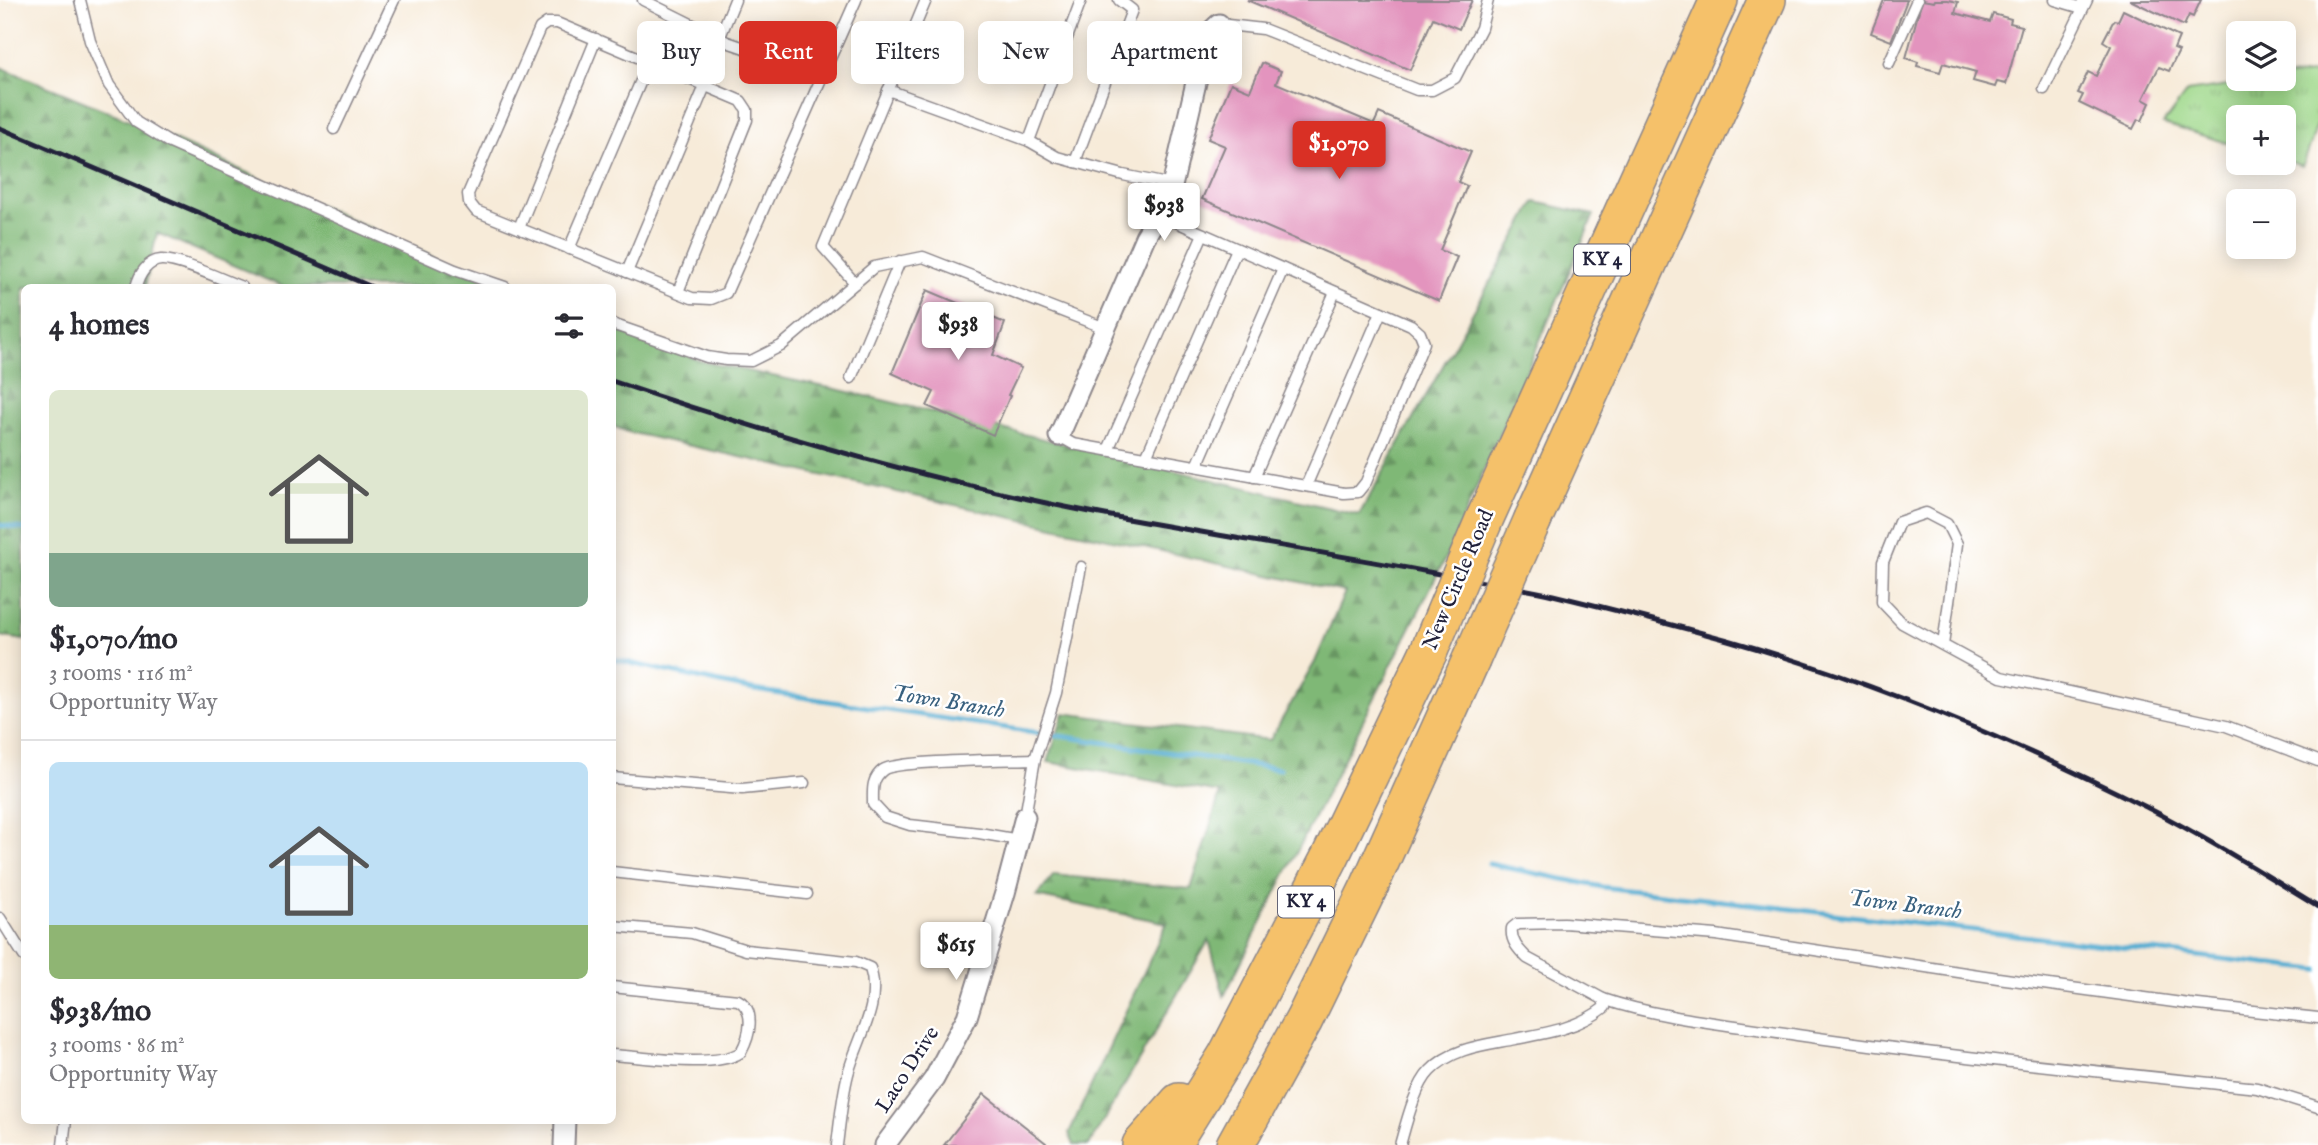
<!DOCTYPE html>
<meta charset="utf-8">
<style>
body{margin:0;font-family:"IM FELL English",serif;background:#f7f7f7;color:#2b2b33;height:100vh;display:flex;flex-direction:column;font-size:26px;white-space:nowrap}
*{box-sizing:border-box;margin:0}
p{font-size:23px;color:#7c7c81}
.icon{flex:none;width:38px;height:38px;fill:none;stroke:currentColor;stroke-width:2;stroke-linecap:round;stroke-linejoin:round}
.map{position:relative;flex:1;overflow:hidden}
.details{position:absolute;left:21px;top:284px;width:595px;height:840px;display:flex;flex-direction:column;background:#fff;border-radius:10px;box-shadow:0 4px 18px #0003}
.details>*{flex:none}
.guide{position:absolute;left:637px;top:21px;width:665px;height:63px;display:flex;gap:14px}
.fabs{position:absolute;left:2226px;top:21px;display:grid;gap:14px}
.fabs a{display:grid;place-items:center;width:70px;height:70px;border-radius:10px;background:#fff;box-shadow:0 4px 18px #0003;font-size:35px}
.price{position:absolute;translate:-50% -60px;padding:0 16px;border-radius:7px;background:#fff;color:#222;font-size:23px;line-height:46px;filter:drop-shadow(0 2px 4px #0008)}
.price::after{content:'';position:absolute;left:50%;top:42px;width:21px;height:16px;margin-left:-10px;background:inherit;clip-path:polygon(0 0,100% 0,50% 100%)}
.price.active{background:#d93025;color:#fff}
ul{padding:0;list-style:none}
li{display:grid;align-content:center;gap:14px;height:371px;padding:0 28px}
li+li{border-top:2px solid #e1e1e2}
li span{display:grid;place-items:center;height:217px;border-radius:10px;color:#555}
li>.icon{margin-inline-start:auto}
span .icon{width:126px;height:126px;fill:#fffc;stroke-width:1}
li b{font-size:30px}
h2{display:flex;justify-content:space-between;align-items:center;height:84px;padding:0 28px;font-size:30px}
.chip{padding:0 24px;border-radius:10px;background:#fff;box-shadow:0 4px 18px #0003;font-size:24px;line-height:63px}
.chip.active{background:#d93025;color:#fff}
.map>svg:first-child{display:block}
</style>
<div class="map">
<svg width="2318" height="1145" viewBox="0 0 2318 1145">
<defs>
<pattern id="grass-tufts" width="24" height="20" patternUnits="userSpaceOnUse" patternTransform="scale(1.75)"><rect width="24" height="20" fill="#9fd88a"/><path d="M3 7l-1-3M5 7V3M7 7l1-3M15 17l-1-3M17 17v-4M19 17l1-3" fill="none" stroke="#89b978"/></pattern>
<pattern id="forest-firs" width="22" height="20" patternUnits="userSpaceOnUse" patternTransform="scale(1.75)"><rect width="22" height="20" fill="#7fb876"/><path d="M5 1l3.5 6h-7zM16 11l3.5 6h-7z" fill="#689562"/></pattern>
</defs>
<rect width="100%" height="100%" fill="#fff"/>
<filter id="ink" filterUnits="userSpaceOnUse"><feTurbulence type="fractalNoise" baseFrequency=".0143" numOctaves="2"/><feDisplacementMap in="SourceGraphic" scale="14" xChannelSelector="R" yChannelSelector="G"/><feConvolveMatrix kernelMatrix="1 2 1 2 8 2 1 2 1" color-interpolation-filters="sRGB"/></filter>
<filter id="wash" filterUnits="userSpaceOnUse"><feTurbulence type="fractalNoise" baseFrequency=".00686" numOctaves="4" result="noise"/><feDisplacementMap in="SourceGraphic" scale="28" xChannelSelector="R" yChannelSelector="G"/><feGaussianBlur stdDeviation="1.57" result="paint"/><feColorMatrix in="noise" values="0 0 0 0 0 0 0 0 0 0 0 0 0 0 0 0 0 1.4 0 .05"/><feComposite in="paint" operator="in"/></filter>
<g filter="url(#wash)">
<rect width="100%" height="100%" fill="#f7ebd9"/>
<!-- grass -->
<path fill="url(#grass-tufts)" stroke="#607d62" stroke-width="2" d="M 2318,73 L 2318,122 L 2303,166 L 2284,160 L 2284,117 L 2238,117 L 2238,146 L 2163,124 L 2187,92 Z"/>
<!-- forest -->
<g fill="url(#forest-firs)" stroke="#506d58" stroke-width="2">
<path d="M 0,67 L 141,125 L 501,287 L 284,287 L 157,233 L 145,287 L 24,287 L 24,640 L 0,636 Z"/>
<path d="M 1535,202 L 1594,215 L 1448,553 L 1224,996 L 1209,940 L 1089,1145 L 1074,1145 L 1069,1133 L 1167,923 L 1036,896 L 1054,875 L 1191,889 L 1220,793 L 1048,762 L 1064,713 L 1270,740 L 1315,662 L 1345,592 L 628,432 L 613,426 L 612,328 L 704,362 L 845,391 L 1359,515 Z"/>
</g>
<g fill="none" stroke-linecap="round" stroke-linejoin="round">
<!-- stream -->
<g stroke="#55add2" stroke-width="5">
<path d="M 0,525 L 24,529"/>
<path d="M 612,659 L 748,689 L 1280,769"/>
<path d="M 1489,864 L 1602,887 L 2318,970"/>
</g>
</g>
<g id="blocks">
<!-- building -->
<g fill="#e394be">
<path d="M 1247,0 L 1472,0 L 1459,29 L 1433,18 L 1410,70 Z"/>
<path d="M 1884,0 L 1907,0 L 1891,41 L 1871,33 Z"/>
<path d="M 1922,0 L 1934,2 L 1935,0 L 1948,0 L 1958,2 L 1955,13 L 1990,22 L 1993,14 L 2011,19 L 2010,23 L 2022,26 L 2006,84 L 1997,82 L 1995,87 L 1973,81 L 1976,72 L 1943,63 L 1940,72 L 1917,66 L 1918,62 L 1906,58 Z"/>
<path d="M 2130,0 L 2201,0 L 2193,17 L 2189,15 L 2184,26 Z"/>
<path d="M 2123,10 L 2179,37 L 2174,49 L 2179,51 L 2169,71 L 2159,67 L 2143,99 L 2150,103 L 2142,121 L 2138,119 L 2133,129 L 2079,103 L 2083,95 L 2078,93 L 2088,72 L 2096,76 L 2111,46 L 2103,41 L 2114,20 L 2118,21 Z"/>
<path d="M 1262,63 L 1281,71 L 1276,83 L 1374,124 L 1379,113 L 1471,152 L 1458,182 L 1467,186 L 1440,250 L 1457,257 L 1439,301 L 1202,199 L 1225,146 L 1208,139 L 1231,83 L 1250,91 Z"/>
<path d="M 927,290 L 1005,323 L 993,355 L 1021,368 L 1008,395 L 1010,396 L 993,435 L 927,406 L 934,392 L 892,373 Z"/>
<path d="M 984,1094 L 1046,1143 L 1045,1145 L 944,1145 Z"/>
</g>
</g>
</g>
<g filter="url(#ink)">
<use href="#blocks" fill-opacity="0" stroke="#8c868a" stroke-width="2"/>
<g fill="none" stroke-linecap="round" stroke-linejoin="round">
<!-- service casing -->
<g stroke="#8c868a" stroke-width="13">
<g id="service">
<path d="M 80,0 L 90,41 L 109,85 L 136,122 L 170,143 L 455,270 L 505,287"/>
<path d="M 643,0 L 727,42 L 780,60 L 835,47"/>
<path d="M 1081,0 L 1029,141 L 1057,157 L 1123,175 L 1172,185"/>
<path d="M 2055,0 L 2082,8 L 2082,4"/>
<path d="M 1219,24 L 1263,29 L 1417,90 L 1432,90 L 1455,78 L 1481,28 L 1488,0"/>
<path d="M 719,39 L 735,0"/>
<path d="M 1889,63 L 1917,0"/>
<path d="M 2044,89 L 2087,0"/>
<path d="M 888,90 L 1029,141"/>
<path d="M 334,129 L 394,0"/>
<path d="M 1075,162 L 1132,10 L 1119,0"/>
<path d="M 519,228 L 596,39"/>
<path d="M 569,249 L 649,62"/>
<path d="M 627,272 L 705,86"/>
<path d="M 855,283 L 823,247 L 926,0"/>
<path d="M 136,287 C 139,275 147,261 161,260 C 179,259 223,280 242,287"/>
<path d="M 678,292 L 747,120 L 747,110 L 741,101 L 557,23 L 547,23 L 540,28 L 468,194 L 469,202 L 476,211 L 692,298 L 711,299 L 726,293 L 856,0"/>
<path d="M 612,324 L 707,357 L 726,360 L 751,361 L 781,346 L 874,267 L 923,257 L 1105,328"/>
<path d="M 851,378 L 900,261"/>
<path d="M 1059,436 L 1073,444 L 1344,493 L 1358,492 L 1366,482 L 1424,343 L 1420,333 L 1411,325 L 1158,214"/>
<path d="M 1108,450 L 1203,234"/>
<path d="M 1146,457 L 1237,249"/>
<path d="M 1197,466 L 1283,269"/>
<path d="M 1254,477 L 1335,292"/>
<path d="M 1306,486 L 1381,312"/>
<path d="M 1943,645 L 1957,544 L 1947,524 L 1926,513 L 1899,522 L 1883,562 L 1882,602 L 1902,623 L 2001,677 L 2226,726 L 2318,761"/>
<path d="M 1035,759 L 1056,693 L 1081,567"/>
<path d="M 612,778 L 742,789 L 804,783"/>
<path d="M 1019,840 L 979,833 L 910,825 L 885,817 L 873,804 C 873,791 871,779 883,770 C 896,760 1011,760 1035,759 L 1025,817"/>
<path d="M 612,872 L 807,894"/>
<path d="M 0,918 L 24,956"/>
<path d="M 612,926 L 692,933 L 746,950 L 856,962 L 870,968 C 882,1005 857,1039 848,1074 C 842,1097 840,1122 837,1145"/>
<path d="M 612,987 L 738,1000 C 756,1010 750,1036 741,1052 C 716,1069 644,1057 612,1055"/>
<path d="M 1603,999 C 1661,1019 1736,1025 1797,1035 C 1950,1057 2104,1072 2257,1088 L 2318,1107"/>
<path d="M 63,1145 L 66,1120"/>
<path d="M 1400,1145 C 1406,1124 1415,1086 1430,1071 C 1453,1047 1485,1045 1515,1039 C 1547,1033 1579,1028 1605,1007 L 1603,999 L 1527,958 C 1519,950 1510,941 1512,928 L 1517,924 L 1564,923 L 1716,935 L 1998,978 L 2189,1004 L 2318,1018"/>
</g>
</g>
<!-- minor casing -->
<g stroke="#8c868a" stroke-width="23">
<g id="minor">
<path d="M 1059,436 L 1145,237 L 1170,195 L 1207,35 L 1219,24"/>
<path d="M 564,1145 L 565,1120"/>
<path d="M 885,1145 L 934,1079 L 967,1017 L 1005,893 L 1025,817"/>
</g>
</g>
<!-- motorway casing -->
<g stroke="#8c868a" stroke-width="40">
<g id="motorway">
<path d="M 1533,519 L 1767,0"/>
<path d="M 1484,520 L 1719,0"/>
<path d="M 1141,1145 L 1179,1102"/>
<path d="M 1171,1145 L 1227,1055 L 1330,857 L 1428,653"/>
<path d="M 1235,1145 L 1304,1020 L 1369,887 L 1471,660"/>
</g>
</g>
<!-- service -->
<use href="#service" stroke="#fff" stroke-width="10"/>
<!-- minor -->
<use href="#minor" stroke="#fff" stroke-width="19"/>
<!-- motorway -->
<use href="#motorway" stroke="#f5c16b" stroke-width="37"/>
<!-- rail -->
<g stroke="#22223b" stroke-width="5">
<path d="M 0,128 L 372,287"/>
<path d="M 612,381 C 772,435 934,482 1100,514 C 1218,536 1337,554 1455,577 C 1488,583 1521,588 1553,595 C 1611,609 1670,624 1728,640 C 1872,681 2012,740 2146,807 C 2205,837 2261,872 2318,907"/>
</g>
<!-- motorway-bridge casing -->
<g stroke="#8c868a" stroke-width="40" stroke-linecap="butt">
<g id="motorway-bridge">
<path d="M 1428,653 L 1484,520"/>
<path d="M 1471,660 L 1533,519"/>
</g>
</g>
<!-- motorway-bridge -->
<use href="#motorway-bridge" stroke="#f5c16b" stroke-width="37"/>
</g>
</g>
<g text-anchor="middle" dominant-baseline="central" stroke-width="5" stroke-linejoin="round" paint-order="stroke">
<!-- shield labels -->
<g fill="#fff" stroke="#646476" stroke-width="2">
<rect x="1574" y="244.5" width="56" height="31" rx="5"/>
<rect x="1278" y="886.5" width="56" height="31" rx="5"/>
</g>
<g font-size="19" font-weight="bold" fill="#22223b">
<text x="1602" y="260">KY 4</text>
<text x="1306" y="902">KY 4</text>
</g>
<!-- street labels -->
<g font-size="21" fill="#22223b" stroke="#fff">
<text transform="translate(1459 580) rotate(-67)">New Circle Road</text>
<text transform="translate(908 1070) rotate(-57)">Laco Drive</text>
</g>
<!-- water labels -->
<g font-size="23" font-style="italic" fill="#39617f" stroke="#fff">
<text transform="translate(948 702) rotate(9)">Town Branch</text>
<text transform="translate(1905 905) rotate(7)">Town Branch</text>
</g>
</g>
</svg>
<div class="fabs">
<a><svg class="icon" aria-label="layers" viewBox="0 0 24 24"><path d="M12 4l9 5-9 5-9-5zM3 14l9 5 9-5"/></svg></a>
<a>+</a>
<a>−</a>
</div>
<b class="price active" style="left:1339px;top:181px">$1,070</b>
<b class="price" style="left:1164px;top:243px">$938</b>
<b class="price" style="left:958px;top:362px">$938</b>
<b class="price" style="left:956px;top:982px">$615</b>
<div class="guide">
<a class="chip">Buy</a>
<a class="chip active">Rent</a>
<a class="chip">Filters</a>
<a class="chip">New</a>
<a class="chip">Apartment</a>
</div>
<section class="details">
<h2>4 homes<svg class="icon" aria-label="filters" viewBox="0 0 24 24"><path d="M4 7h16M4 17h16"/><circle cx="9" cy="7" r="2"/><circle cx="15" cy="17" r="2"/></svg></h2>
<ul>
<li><span style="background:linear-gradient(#dfe7d0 75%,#7fa58c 0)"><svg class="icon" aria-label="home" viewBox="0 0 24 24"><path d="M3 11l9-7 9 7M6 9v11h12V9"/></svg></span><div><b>$1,070/mo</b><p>3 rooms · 116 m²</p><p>Opportunity Way</p></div></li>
<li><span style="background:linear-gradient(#bfe0f5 75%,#8fb573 0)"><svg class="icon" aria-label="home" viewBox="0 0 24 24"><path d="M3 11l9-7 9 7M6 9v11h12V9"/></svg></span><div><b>$938/mo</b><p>3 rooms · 86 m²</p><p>Opportunity Way</p></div></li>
</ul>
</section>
</div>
